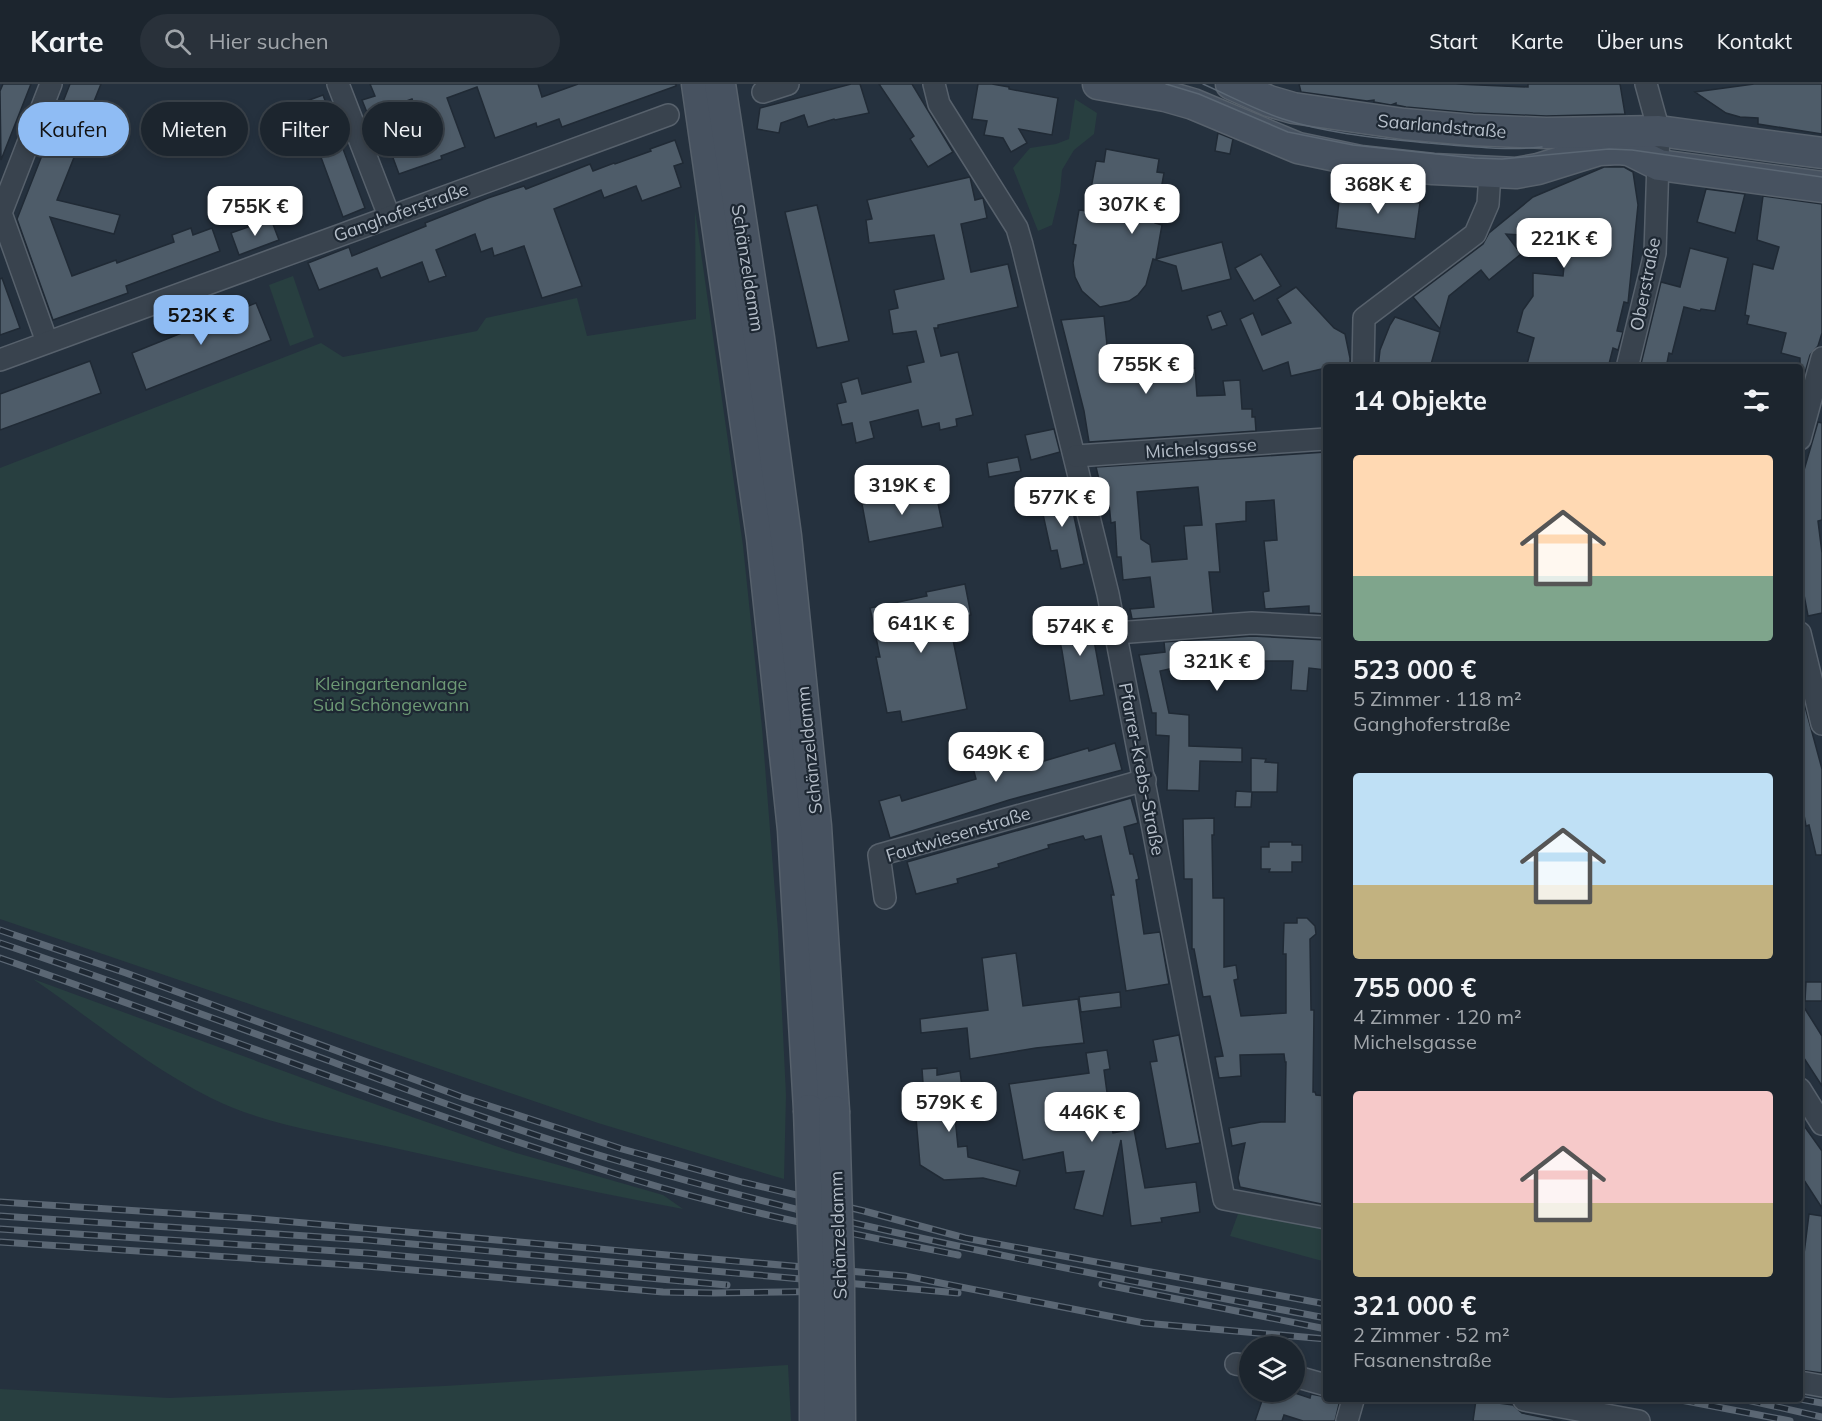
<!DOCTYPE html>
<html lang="de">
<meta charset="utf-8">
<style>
body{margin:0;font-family:Mulish,sans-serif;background:#29313a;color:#f1f3f6;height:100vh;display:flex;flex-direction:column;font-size:22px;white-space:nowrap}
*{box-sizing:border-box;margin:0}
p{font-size:20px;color:#a0a5aa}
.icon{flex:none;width:33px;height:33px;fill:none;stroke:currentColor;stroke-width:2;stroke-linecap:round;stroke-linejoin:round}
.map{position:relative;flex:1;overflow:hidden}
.details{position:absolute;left:1323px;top:280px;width:480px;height:1038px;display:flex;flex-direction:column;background:#1c252e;border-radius:6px;box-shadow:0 3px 9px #0003,0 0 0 2px #3a424a}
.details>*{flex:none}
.top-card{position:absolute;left:18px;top:18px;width:570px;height:54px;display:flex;gap:12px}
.fabs{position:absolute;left:1239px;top:1252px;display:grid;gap:12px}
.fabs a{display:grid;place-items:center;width:66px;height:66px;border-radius:50%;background:#1c252e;box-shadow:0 3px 9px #0003,0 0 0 2px #3a424a;font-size:30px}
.price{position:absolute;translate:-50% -51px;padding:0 14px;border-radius:12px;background:#fff;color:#222;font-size:20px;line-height:39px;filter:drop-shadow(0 2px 3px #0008)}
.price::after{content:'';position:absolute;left:50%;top:36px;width:18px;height:14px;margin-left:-9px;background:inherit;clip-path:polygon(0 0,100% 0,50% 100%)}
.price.current{background:#8fbcf4;color:#111}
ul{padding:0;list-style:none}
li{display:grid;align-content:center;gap:12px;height:318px;padding:0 30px}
li span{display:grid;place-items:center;height:186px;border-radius:6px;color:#555}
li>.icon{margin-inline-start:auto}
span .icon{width:108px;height:108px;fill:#fffc;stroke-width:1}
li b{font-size:26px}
h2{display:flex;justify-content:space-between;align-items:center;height:72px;padding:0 30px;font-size:26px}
.chip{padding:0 21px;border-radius:27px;background:#1c252e;box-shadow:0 3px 9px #0003,0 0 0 2px #3a424a;font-size:21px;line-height:54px}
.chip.current{background:#8fbcf4;color:#111}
header{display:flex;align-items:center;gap:36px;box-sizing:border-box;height:84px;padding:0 30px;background:#1c252e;border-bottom:2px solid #3a424a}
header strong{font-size:28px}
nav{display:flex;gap:33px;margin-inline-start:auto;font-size:21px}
.search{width:420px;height:54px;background:#29313a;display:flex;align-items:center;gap:15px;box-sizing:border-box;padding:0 21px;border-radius:33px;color:#a0a5aa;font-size:22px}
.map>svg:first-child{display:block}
</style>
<header>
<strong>Karte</strong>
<div class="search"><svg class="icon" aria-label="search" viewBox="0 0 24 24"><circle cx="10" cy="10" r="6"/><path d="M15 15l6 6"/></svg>Hier suchen</div>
<nav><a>Start</a><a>Karte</a><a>Über uns</a><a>Kontakt</a></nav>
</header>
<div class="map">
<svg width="1822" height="1337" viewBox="0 0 1822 1337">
<rect width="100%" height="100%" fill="#25313e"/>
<!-- green -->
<g fill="#283f40">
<path d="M 1075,15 L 1097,29 L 1094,50 L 1074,66 L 1062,86 L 1060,108 L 1052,141 L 1038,147 L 1013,84 L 1030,64 L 1056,60 L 1069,55 Z"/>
<path d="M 695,127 L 743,462 L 762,644 L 778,847 L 786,1011 L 784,1095 L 598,1039 L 0,835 L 0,384 L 321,259 L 343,273 L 477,247 L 486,234 L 577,214 L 587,252 L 696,235 Z"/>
<path d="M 293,192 L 314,253 L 290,262 L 269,201 Z"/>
<path d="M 33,895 L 349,1011 L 513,1068 L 663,1111 L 683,1125 C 584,1107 487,1084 390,1063 C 328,1049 268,1042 211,1014 C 147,982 92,935 33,895 Z"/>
<path d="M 1238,1130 L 1288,1132 L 1326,1140 L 1326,1178 L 1230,1152 Z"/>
<path d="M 788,1281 L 791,1337 L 0,1337 L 0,1305 L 169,1314 L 444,1302 Z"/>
</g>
<!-- building -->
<g fill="#4e5c69" stroke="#202a35" stroke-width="1.5" fill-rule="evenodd">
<path d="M 3,0 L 31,0 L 1,76 L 0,7 Z"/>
<path d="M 70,0 L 101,0 L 93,20 L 95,21 L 57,116 L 120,131 L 114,150 L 50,133 L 72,192 L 116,176 L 117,179 L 174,158 L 172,151 L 191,144 L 193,151 L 212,144 L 220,167 L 126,202 L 128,209 L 53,236 L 17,135 Z"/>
<path d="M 370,0 L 538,0 L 542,13 L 578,0 L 676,0 L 676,2 L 562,43 L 559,35 L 537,43 L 536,39 L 495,54 L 477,3 L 447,14 L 465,63 L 441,72 L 442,75 L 399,90 L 386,55 L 422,42 L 412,15 L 368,31 L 362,16 L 375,12 Z"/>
<path d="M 851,0 L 860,0 L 869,29 L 835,36 L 834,35 L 808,43 L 804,31 L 781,39 L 779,49 L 757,45 L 760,24 Z"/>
<path d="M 879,0 L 912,0 L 953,68 L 928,83 L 910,55 L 914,52 Z"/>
<path d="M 978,0 L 992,0 L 1009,3 L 1009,5 L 1058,14 L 1052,51 L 1019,45 L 1027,59 L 1011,68 L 1003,54 L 984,51 L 987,37 L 972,35 Z"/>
<path d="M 1299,0 L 1456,0 L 1528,3 L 1528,0 L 1620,0 L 1625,30 L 1546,32 L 1473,29 L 1406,23 L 1396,21 L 1396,19 L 1391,21 L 1374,18 L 1374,16 L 1367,17 L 1301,8 Z"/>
<path d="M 1754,0 L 1822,0 L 1822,50 L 1758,40 L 1758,34 L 1740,33 L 1726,29 L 1695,8 Z"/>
<path d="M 323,11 L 365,124 L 343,133 L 301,19 Z"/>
<path d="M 1218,49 L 1233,55 L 1230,70 L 1215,67 Z"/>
<path d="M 675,56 L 683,79 L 674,82 L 681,103 L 642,117 L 636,102 L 604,114 L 601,106 L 554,125 L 582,202 L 542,214 L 524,162 L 494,172 L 492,164 L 481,168 L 475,150 L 436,166 L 446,192 L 429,198 L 422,178 L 381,194 L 377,184 L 319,206 L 308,179 L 349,163 L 352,172 L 426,142 L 425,139 L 488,114 L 524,102 L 526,105 L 590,80 L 593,87 L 614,79 L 615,80 L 651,67 L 650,65 Z"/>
<path d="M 1106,65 L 1159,75 L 1157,88 L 1164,89 L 1155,139 L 1162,141 L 1156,175 L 1222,158 L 1231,195 L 1182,207 L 1176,182 L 1153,175 L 1146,201 L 1138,211 L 1129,217 L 1100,223 L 1082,207 L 1075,193 L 1073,179 L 1076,161 L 1073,160 L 1079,126 L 1087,127 L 1096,77 L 1104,78 Z"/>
<path d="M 1604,83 L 1624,83 L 1633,88 L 1638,121 L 1628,219 L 1624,218 L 1617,247 L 1623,248 L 1618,266 L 1613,264 L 1608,284 L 1526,284 L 1534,254 L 1517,248 L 1523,226 L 1533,212 L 1533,189 L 1563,192 L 1567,154 L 1506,150 L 1521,170 L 1489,196 L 1481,186 L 1449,212 L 1440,245 L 1413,213 L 1483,160 L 1489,149 L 1533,113 Z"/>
<path d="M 970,93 L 975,116 L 983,114 L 987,134 L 961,140 L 971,188 L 1008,180 L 1018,223 L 938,241 L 938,244 L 934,244 L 941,272 L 958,268 L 973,331 L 956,335 L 957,342 L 940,346 L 939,339 L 922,343 L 918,326 L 870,338 L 874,354 L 856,359 L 852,339 L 842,341 L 837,320 L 846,318 L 841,299 L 858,294 L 862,310 L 911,298 L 907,282 L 924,278 L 916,247 L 893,250 L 889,226 L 898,224 L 894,206 L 944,195 L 934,151 L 869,159 L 866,136 L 872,135 L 867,116 Z"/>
<path d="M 1706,105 L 1745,110 L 1735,149 L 1697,138 Z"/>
<path d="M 1340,108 L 1420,119 L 1415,155 L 1336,144 Z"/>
<path d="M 1763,112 L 1822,120 L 1822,249 L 1818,262 L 1810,271 L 1800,306 L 1800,274 L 1781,269 L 1786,249 L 1747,240 L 1749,232 L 1745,231 L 1753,180 L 1773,185 L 1779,163 L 1757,156 Z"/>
<path d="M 817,121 L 849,257 L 817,264 L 785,128 Z"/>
<path d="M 271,135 L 279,156 L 239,171 L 231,149 Z"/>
<path d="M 1690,164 L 1728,174 L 1715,227 L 1701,225 L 1700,227 L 1684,223 L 1672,270 L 1669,269 L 1666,284 L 1640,284 L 1661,198 L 1680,203 Z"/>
<path d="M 1261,170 L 1281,202 L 1254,217 L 1235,184 Z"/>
<path d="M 2,194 L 20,244 L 0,251 L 0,195 Z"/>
<path d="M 1296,203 L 1334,244 L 1345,250 L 1350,274 L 1350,284 L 1326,284 L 1291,292 L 1288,278 L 1263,287 L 1240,235 L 1253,229 L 1262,251 L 1291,239 L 1277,215 Z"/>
<path d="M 256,219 L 271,256 L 146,306 L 132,269 Z"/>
<path d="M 1221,227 L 1227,241 L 1212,246 L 1207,232 Z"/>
<path d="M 1104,232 L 1110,290 L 1195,284 L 1197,312 L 1225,311 L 1223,297 L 1240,296 L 1242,325 L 1252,325 L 1252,333 L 1255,333 L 1256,347 L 1089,358 L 1084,327 L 1061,236 Z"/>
<path d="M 1395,233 L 1440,248 L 1430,284 L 1378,284 L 1380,266 L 1390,241 Z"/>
<path d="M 90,277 L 101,309 L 0,346 L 0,310 Z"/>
<path d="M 1818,338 L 1822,339 L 1822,436 L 1818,437 L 1822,469 L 1822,529 L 1808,532 L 1800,490 L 1800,393 L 1802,393 Z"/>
<path d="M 1054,345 L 1060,368 L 1031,376 L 1025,351 Z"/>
<path d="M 1326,368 L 1326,530 L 1309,529 L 1309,522 L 1265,525 L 1263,508 L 1269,507 L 1264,457 L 1277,456 L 1274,416 L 1246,418 L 1246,437 L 1216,440 L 1220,488 L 1209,488 L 1213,529 L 1132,535 L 1130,525 L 1154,523 L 1150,493 L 1123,496 L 1121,473 L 1117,473 L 1115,438 L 1111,439 L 1108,411 L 1103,412 L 1096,383 ZM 1198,403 L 1202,441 L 1184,442 L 1187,475 L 1152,478 L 1150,461 L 1141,455 L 1137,408 Z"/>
<path d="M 1018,373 L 1021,387 L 989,393 L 987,379 Z"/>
<path d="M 1068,404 L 1084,480 L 1061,485 L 1057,466 L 1051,467 L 1041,421 L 1044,420 L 1042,410 Z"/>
<path d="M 935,405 L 943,443 L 869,458 L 862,420 Z"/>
<path d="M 965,500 L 971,531 L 949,536 L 967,625 L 902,638 L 900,627 L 887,629 L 876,573 L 880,573 L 870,524 L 927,512 L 926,508 Z"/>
<path d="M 1089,529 L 1104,611 L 1070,617 L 1062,567 L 1055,536 Z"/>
<path d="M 1252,552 L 1326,556 L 1326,586 L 1309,584 L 1307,607 L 1291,606 L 1293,577 L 1245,577 L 1245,574 L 1214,577 L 1214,581 L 1192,582 L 1192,580 L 1160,587 L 1169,629 L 1189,631 L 1189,662 L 1242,664 L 1242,678 L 1200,677 L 1199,707 L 1167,706 L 1169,652 L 1156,651 L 1156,629 L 1152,629 L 1139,571 L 1165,568 L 1164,558 Z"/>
<path d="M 1803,615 L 1822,685 L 1822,771 L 1816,771 L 1809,741 L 1806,742 L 1801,715 L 1803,714 L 1800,697 L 1800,616 Z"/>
<path d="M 999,648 L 1024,683 L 1088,664 L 1089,667 L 1115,659 L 1122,686 L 1009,716 L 890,754 L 879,717 L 900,711 L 902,717 L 976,695 L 965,654 L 980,650 L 981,654 Z"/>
<path d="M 1251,674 L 1266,675 L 1265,678 L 1278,679 L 1277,708 L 1252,708 L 1251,723 L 1235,723 L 1236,707 L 1251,708 Z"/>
<path d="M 1131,714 L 1138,739 L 1124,743 L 1130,770 L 1133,770 L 1139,795 L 1136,796 L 1144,850 L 1160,848 L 1169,900 L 1126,907 L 1111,811 L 1114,811 L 1101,752 L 1085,756 L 1083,752 L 1048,761 L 1049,764 L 998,780 L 999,783 L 957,795 L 958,799 L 916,810 L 907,778 Z"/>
<path d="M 1214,734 L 1214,751 L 1212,751 L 1213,814 L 1224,814 L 1224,883 L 1236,881 L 1238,895 L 1234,896 L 1241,932 L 1286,929 L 1286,870 L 1283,870 L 1284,839 L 1297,839 L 1297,834 L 1307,834 L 1315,842 L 1316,850 L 1310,855 L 1311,926 L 1314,926 L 1313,1008 L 1315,1008 L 1316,1011 L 1326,1012 L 1326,1121 L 1240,1103 L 1238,1094 L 1245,1059 L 1232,1062 L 1229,1044 L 1261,1038 L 1285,1038 L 1286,978 L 1285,978 L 1284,970 L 1240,971 L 1241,992 L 1219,994 L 1215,973 L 1223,972 L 1210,912 L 1203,913 L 1194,865 L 1192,865 L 1192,795 L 1184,795 L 1183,735 Z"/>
<path d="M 1269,758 L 1292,758 L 1292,761 L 1302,761 L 1302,778 L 1292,778 L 1292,788 L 1269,788 L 1270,785 L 1261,785 L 1261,763 L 1269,763 Z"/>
<path d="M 1016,869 L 1023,922 L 1078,915 L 1084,959 L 1036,964 L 970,975 L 967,944 L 921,949 L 920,935 L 988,926 L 982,874 Z"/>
<path d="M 1806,898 L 1822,898 L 1822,917 L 1805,917 Z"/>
<path d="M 1120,908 L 1121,923 L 1081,928 L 1079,913 Z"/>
<path d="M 1800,917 L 1822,952 L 1822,1002 L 1800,968 Z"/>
<path d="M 1179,951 L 1200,1059 L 1166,1065 L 1150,978 L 1157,977 L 1153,956 Z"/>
<path d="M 1107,966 L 1110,985 L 1104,986 L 1108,1016 L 1106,1016 L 1113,1049 L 1134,1045 L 1145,1104 L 1196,1098 L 1200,1128 L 1161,1134 L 1162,1138 L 1131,1142 L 1121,1056 L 1103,1132 L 1074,1125 L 1084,1087 L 1066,1089 L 1063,1068 L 1023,1076 L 1009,1000 L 1089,989 L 1086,969 Z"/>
<path d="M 937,984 L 937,991 L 960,987 L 963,1012 L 953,1013 L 958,1063 L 967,1062 L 968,1073 L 1020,1087 L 1016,1102 L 983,1094 L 944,1096 L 920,1081 L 916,1034 L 920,1034 L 915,1001 L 923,999 L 922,985 Z"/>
<path d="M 1800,1036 L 1822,1067 L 1822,1124 L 1800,1090 Z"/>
<path d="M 1809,1130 L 1822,1132 L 1822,1289 L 1800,1286 L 1800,1170 L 1804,1170 Z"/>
<path d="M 1265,1308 L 1292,1308 L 1310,1314 L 1311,1310 L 1326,1313 L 1326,1316 L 1340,1316 L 1335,1337 L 1303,1337 L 1284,1331 L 1282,1337 L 1255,1337 Z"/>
<path d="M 1476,1316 L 1513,1321 L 1522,1329 L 1561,1337 L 1473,1337 Z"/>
</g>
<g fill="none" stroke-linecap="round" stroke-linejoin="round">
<!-- street casing -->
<g stroke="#57616c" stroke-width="24">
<g id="street">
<path d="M 338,0 L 389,132"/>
<path d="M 934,0 L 939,20 L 1017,144 L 1022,161 L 1108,510 L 1224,1115 L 1326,1134"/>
<path d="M 763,8 L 788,0"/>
<path d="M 47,258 L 1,129 L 51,0"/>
<path d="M 0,276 L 668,31"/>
<path d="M 1363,284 L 1364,234 L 1475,150 L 1488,120 L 1490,89"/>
<path d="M 1627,284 L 1655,169 L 1659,47 L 1646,0"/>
<path d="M 1800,355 L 1822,274"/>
<path d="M 1076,372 L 1326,355"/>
<path d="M 1116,549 L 1252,539 L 1326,543"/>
<path d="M 1800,549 L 1822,640"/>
<path d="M 885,814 L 879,771 L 1145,696"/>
<path d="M 1800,1005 L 1822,1040"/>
<path d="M 1236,1280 L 1250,1282"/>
<path d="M 1294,1292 L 1326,1301"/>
<path d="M 1800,1298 L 1822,1302"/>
<path d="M 1524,1316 L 1639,1337"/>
<path d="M 1347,1337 L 1353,1316"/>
</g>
</g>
<!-- secondary casing -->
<g stroke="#57616c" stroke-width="33">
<g id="secondary">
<path d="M 697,0 L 762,454 L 793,746 L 809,1026"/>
<path d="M 720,0 L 759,254 L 786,452 L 816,742 L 834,1027"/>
<path d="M 1098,0 L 1165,12 L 1193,20 L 1298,64 L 1360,77 L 1433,85 L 1516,89 L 1538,85 L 1599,66 L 1619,65 L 1629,66 L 1659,81 L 1822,103"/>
<path d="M 1231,0 L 1269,17 L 1293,24 L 1404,40 L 1472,46 L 1546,49 L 1659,47 L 1822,69"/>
</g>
</g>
<!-- street -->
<use href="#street" stroke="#39434e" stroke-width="21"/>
<!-- secondary -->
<use href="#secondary" stroke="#475260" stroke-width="30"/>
<!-- tram -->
<g stroke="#5b6774" stroke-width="1.5">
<path d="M 1166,0 L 1199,10 L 1288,48 L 1353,61 L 1474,74 L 1502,75 L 1609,65 L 1632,66 L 1822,93"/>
<path d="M 1203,0 C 1230,12 1256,26 1283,35 C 1329,50 1380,54 1428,59 C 1466,62 1504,67 1542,63"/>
</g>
<!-- rail casing -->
<g stroke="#5b6774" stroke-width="7">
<g id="rail">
<path d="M 0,846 L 126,889 L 462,1013 L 622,1065 L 742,1098 L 864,1127 L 965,1154 L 1326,1220"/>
<path d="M 0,859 C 110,896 218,936 327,976 C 424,1012 522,1049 622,1078 C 852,1147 1090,1189 1326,1234"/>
<path d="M 0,874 C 210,947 417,1028 629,1094 C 736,1127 848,1149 958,1171"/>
<path d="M 0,1118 L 248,1134 L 905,1192 L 1144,1239 L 1326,1255"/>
<path d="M 0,1132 L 367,1156 L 958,1209"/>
<path d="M 0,1145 L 368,1169 L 727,1201"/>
<path d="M 0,1158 L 366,1182 L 663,1208 L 714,1209 L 850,1207"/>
<path d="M 1102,1200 L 1326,1245"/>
<path d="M 1800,1315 L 1822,1319"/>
<path d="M 1681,1316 L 1790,1337"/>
<path d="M 1747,1316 L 1822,1333"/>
</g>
</g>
<!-- rail -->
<use href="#rail" stroke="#1e2833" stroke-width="4.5" stroke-dasharray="14" stroke-linecap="butt"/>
<!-- secondary-bridge casing -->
<g stroke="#57616c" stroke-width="33" stroke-linecap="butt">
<g id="secondary-bridge">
<path d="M 809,1026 L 815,1204 L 815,1337"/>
<path d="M 834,1027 L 839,1204 L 840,1337"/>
</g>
</g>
<!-- secondary-bridge -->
<use href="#secondary-bridge" stroke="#475260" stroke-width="30"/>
</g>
<g text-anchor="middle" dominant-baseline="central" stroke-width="4.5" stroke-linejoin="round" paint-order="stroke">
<!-- street labels -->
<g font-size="18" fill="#b5bec9" stroke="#1e2833">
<text transform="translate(1442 42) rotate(5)">Saarlandstraße</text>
<text transform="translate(401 128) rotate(-20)">Ganghoferstraße</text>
<text transform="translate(748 184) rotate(81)">Schänzeldamm</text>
<text transform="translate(1645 200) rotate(-79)">Oberstraße</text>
<text transform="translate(1201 364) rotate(-4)">Michelsgasse</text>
<text transform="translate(809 666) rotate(-96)">Schänzeldamm</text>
<text transform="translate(1142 685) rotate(79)">Pfarrer-Krebs-Straße</text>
<text transform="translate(958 750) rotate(-17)">Fautwiesenstraße</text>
<text transform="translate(838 1151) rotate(-92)">Schänzeldamm</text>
</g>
<!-- park labels -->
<g font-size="18" fill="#6d9975" stroke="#1e2833">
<text x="391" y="599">Kleingartenanlage<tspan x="391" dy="21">Süd Schöngewann</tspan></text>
</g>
</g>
</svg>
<div class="fabs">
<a><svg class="icon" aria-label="layers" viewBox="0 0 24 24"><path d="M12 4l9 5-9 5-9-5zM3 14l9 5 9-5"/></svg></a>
</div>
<b class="price" style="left:1378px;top:131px">368K €</b>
<b class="price" style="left:1132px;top:151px">307K €</b>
<b class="price" style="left:255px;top:153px">755K €</b>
<b class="price" style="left:1564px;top:185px">221K €</b>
<b class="price current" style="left:201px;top:262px">523K €</b>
<b class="price" style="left:1146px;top:311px">755K €</b>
<b class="price" style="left:902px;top:432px">319K €</b>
<b class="price" style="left:1062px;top:444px">577K €</b>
<b class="price" style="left:921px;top:570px">641K €</b>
<b class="price" style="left:1080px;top:573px">574K €</b>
<b class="price" style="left:1217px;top:608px">321K €</b>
<b class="price" style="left:996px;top:699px">649K €</b>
<b class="price" style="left:949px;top:1049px">579K €</b>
<b class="price" style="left:1092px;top:1059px">446K €</b>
<div class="top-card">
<a class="chip current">Kaufen</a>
<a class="chip">Mieten</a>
<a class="chip">Filter</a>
<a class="chip">Neu</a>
</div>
<section class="details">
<h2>14 Objekte<svg class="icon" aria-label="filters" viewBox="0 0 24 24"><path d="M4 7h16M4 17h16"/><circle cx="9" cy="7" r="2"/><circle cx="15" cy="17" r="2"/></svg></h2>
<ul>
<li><span style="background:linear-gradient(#ffd9b3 65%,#7fa58c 0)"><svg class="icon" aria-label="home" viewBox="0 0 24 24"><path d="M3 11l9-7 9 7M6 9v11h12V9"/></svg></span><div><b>523 000 €</b><p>5 Zimmer · 118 m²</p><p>Ganghoferstraße</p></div></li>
<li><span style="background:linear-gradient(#bfe0f5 60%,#c2b280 0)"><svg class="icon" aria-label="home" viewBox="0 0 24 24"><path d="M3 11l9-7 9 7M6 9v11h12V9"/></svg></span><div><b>755 000 €</b><p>4 Zimmer · 120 m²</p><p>Michelsgasse</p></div></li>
<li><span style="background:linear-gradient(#f6c9c9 60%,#c2b280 0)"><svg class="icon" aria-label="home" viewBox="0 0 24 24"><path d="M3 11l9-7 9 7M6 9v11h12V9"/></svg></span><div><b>321 000 €</b><p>2 Zimmer · 52 m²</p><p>Fasanenstraße</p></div></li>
</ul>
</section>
</div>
